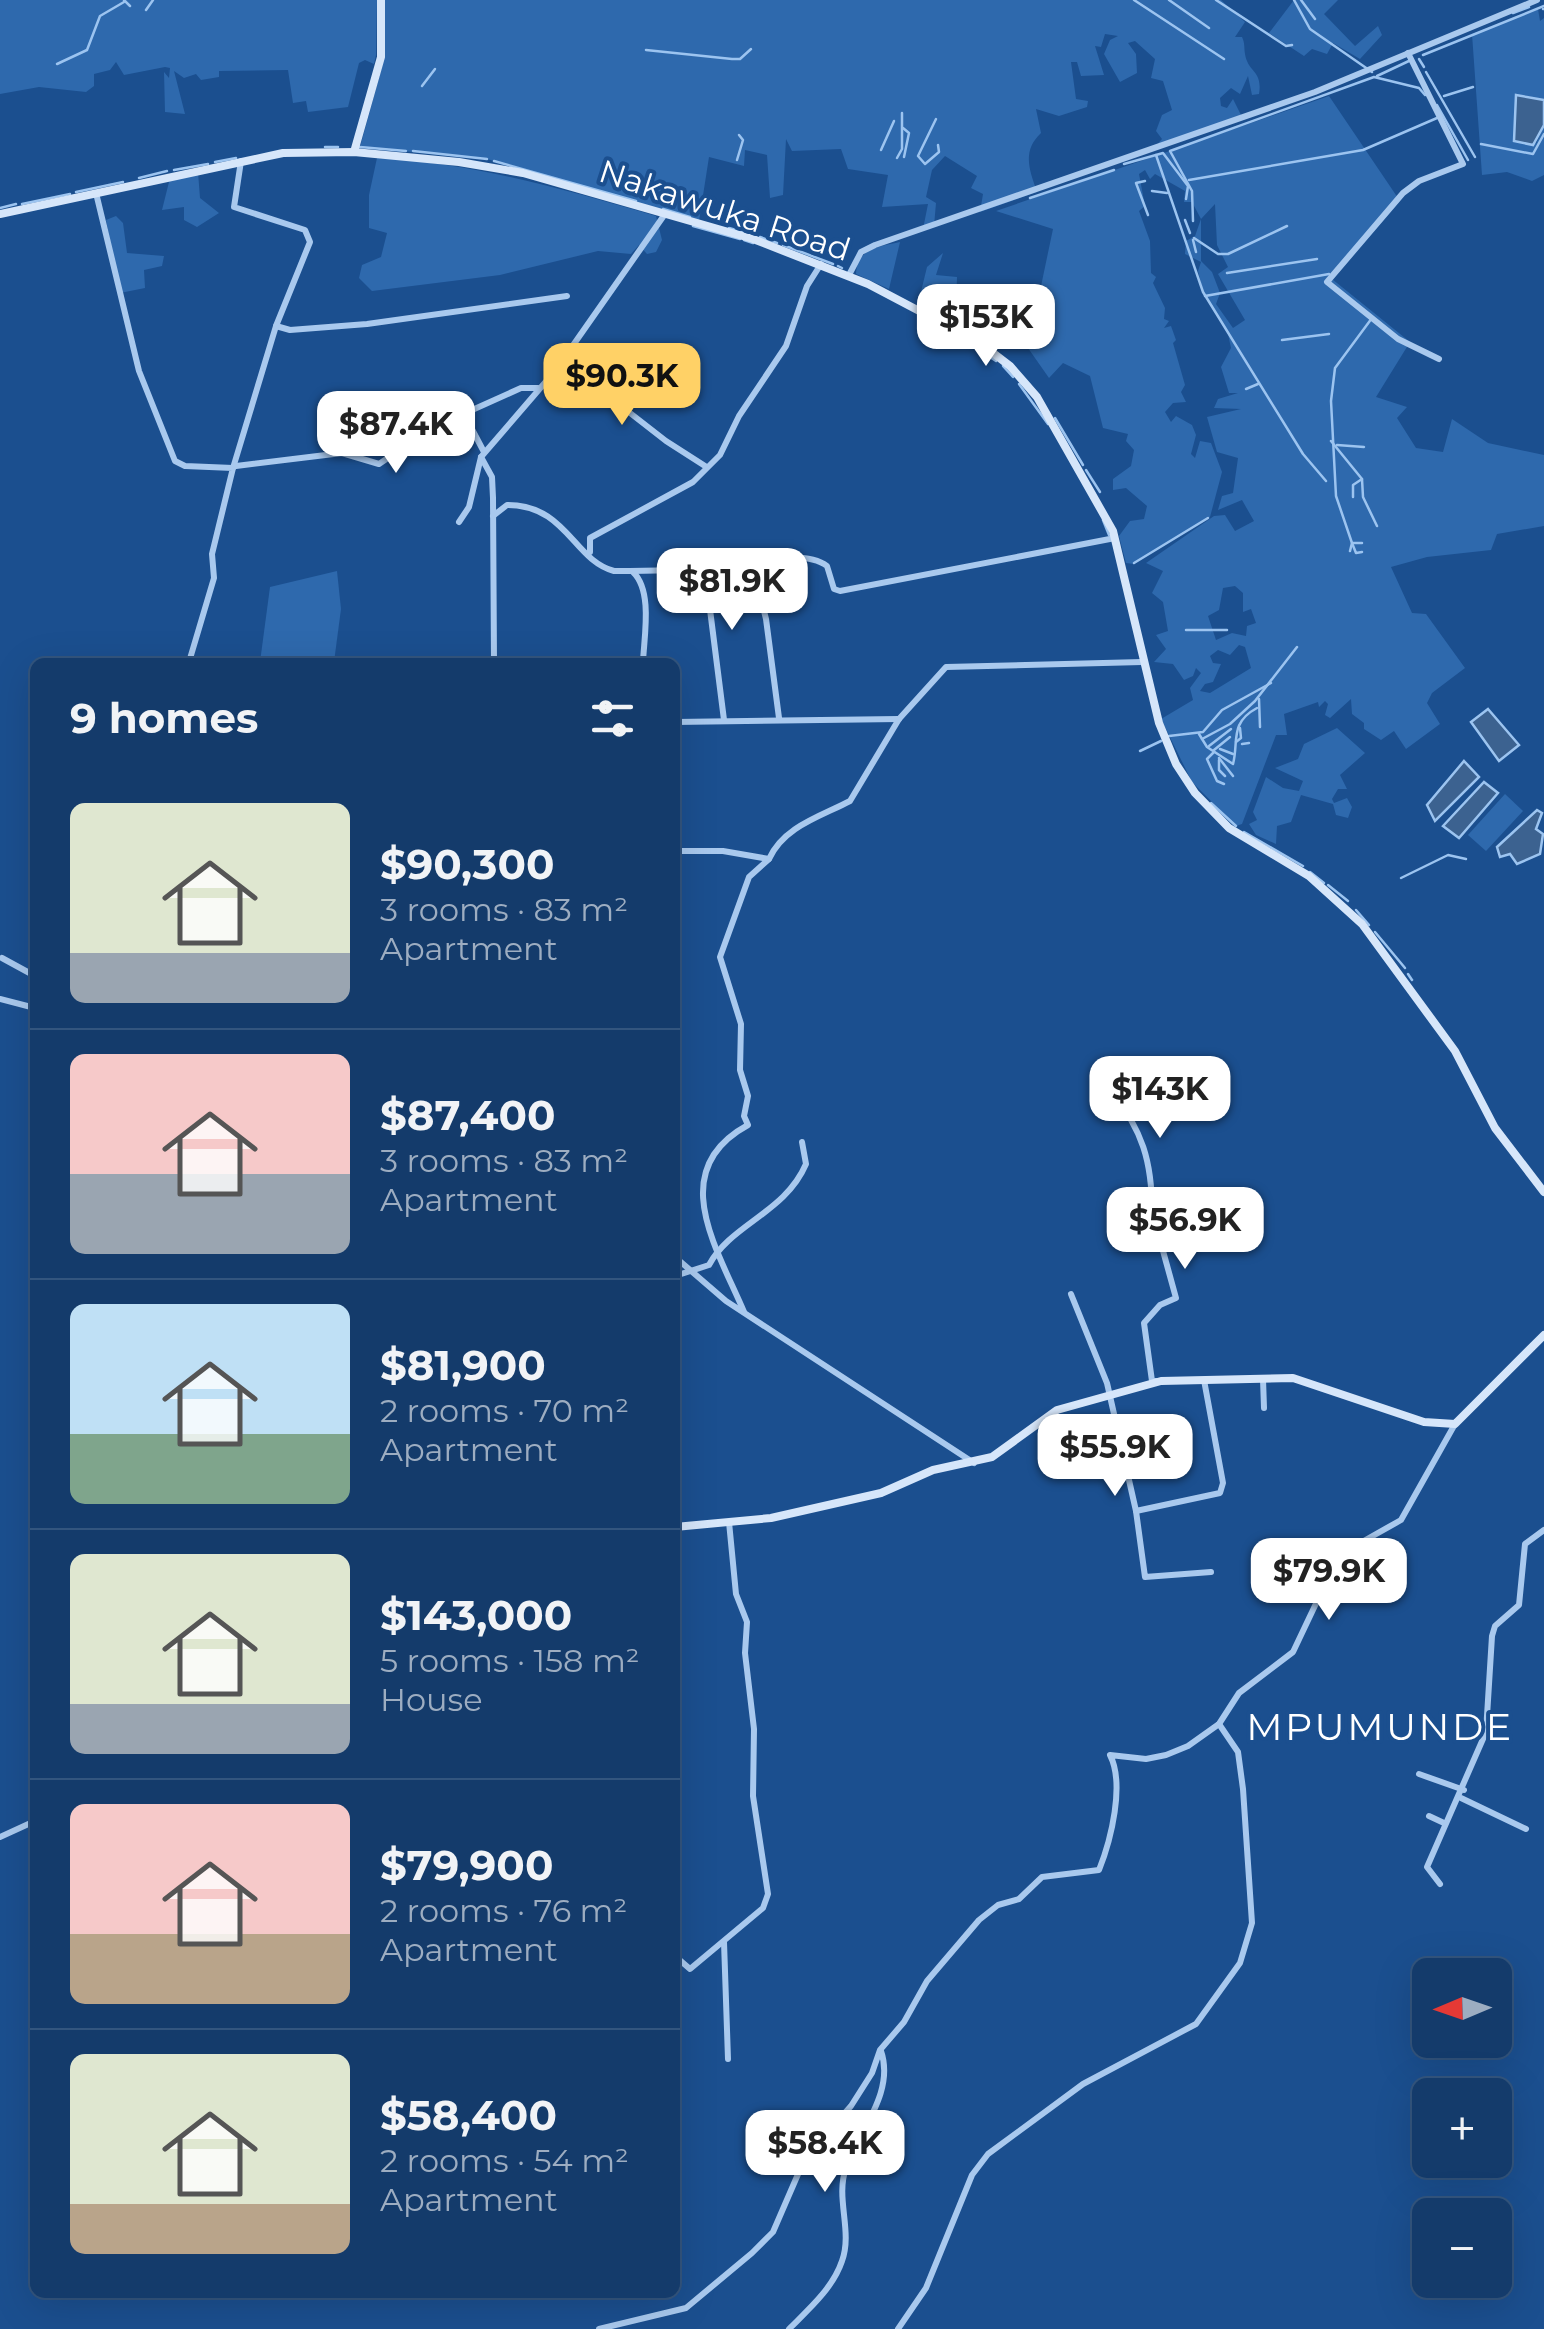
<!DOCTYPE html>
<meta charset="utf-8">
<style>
body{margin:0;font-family:Montserrat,sans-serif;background:#1d4271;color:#f1f3f6;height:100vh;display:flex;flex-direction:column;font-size:38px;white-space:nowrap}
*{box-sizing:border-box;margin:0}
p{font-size:32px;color:#9dadc1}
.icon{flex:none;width:55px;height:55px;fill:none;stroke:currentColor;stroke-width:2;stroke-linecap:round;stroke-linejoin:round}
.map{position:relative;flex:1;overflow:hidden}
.sheet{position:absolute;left:30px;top:658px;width:650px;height:1640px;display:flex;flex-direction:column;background:#143b6b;border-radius:15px;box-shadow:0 10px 40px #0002,0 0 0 2px #33557e}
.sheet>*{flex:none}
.needle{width:65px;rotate:268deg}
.tools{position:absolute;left:1412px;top:1958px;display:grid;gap:20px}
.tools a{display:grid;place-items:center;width:100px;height:100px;border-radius:15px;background:#143b6b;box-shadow:0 10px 40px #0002,0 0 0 2px #33557e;font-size:50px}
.price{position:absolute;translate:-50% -85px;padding:0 22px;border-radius:20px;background:#fff;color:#222;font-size:32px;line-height:65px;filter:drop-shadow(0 2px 5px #0008)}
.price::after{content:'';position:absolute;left:50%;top:60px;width:30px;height:22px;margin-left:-15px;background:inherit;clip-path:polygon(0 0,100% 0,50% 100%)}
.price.active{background:#ffd166;color:#111}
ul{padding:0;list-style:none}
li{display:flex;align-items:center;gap:30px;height:250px;padding:0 40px}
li+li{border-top:2px solid #33557e}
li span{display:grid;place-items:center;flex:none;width:280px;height:200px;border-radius:15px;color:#555}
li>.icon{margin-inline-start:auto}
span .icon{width:120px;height:120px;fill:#fffc;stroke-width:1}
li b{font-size:42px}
h2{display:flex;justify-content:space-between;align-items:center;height:120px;padding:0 40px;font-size:42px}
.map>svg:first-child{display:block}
</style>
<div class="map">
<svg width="1544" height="2329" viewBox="0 0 1544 2329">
<rect width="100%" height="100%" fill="#1b4f8f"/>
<!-- green -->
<g fill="#2e69ad" fill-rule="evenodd">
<path d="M 0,0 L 377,0 L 376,55 L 374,64 L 365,60 L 359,63 L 348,107 L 308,112 L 306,101 L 293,103 L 288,70 L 219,71 L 219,77 L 201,80 L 196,74 L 184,78 L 174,71 L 185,114 L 165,112 L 164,72 L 169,78 L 170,68 L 165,67 L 124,75 L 116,62 L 110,70 L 94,74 L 94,86 L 86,92 L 39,87 L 0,94 Z"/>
<path d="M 384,0 L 1221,0 L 1245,22 L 1235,37 L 1242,37 C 1245,43 1244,48 1245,54 C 1248,73 1263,70 1259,94 L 1252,95 L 1248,76 L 1240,94 L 1231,88 L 1220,98 L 1221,106 L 1227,108 L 1233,99 L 1243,119 L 1155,147 L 1162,139 L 1156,131 L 1162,115 L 1172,110 L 1163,81 L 1151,78 L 1155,59 L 1135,41 L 1128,43 L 1136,54 L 1137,73 L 1120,82 L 1104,54 L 1110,40 L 1118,36 L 1105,34 L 1101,47 L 1095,46 L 1104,75 L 1081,76 L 1077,62 L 1071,62 L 1076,99 L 1088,101 L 1087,107 L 1059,116 L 1036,109 L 1041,133 C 1022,151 1029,169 1037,192 L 980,212 L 983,194 L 971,188 L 977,176 L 945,156 L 932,170 L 926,197 L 936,203 L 934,226 L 923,229 L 928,204 L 882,207 L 888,175 L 848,169 L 841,149 L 792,151 L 786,139 L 783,195 L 770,198 L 767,155 L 745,150 L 744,166 L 709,157 L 699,221 L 487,159 L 360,147 L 382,67 Z"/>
<path d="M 1294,0 L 1338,0 L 1324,14 L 1355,46 L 1378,26 L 1382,35 L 1360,59 L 1333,43 L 1327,54 L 1312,49 L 1304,56 L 1269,33 Z"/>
<path d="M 1538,9 L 1540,21 L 1544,18 L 1544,100 L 1523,95 L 1536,144 L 1544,125 L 1544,175 L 1532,181 L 1507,172 L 1482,175 L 1472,34 Z"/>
<path d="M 1329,96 L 1400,201 L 1332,279 L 1410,342 L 1376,397 L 1407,407 L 1397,418 L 1416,448 L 1443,452 L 1452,419 L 1488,443 L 1544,455 L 1544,526 L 1497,534 L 1491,550 L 1427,557 L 1391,567 L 1412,613 L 1426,614 L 1465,668 L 1432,693 L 1427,703 L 1440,724 L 1406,749 L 1394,731 L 1381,740 L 1364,729 L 1364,723 L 1352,714 L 1351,699 L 1330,718 L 1325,715 L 1328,704 L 1325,701 L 1319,707 L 1318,702 L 1284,714 L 1287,735 L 1276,735 L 1242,824 L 1236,826 L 1192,782 L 1161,719 L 1193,700 L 1190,688 L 1201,673 L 1196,668 L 1193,676 L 1184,680 L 1173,664 L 1154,662 L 1166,649 L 1156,635 L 1168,631 L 1163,602 L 1152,593 L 1163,571 L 1146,563 L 1214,516 L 1225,515 L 1235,531 L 1254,521 L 1242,500 L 1218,510 L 1222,496 L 1233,493 L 1238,458 L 1217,452 L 1207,417 L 1241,409 L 1214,408 L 1218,399 L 1238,393 L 1229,393 L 1221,367 L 1231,348 L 1228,334 L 1203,292 L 1198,271 L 1201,262 L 1185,254 L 1186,241 L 1195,236 L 1201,219 L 1192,202 L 1184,202 L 1185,191 L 1155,174 L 1150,179 L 1145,170 L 1139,174 L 1145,206 L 1139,211 L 1150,241 L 1151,273 L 1156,277 L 1153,283 L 1165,308 L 1164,319 L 1169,321 L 1164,328 L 1171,326 L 1176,340 L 1173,343 L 1185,385 L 1181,392 L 1186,402 L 1173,403 L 1165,412 L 1171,422 L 1176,416 L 1192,425 L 1196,435 L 1191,454 L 1195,458 L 1200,441 L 1211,443 L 1222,472 L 1210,517 L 1134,564 L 1126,563 L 1119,536 L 1130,521 L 1144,519 L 1147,506 L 1126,488 L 1113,490 L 1113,479 L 1131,466 L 1134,450 L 1126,441 L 1128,434 L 1103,428 L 1090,376 L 1063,363 L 1049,378 L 1028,348 L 1053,229 L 996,211 ZM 1215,204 L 1217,245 L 1228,267 L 1218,274 L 1245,320 L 1233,328 L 1216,304 L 1220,293 L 1212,272 L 1201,261 L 1201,219 ZM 1235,586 L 1243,593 L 1243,612 L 1251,609 L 1256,623 L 1247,626 L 1246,636 L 1232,633 L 1216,640 L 1208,616 L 1219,610 L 1223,588 ZM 1239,645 L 1245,647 L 1251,668 L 1210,693 L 1200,691 L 1205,684 L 1213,682 L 1221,664 L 1213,663 L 1210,656 L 1218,650 L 1230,655 Z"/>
<path d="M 377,158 C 474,163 563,189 656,216 L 662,240 L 656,252 L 647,254 L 639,245 L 631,254 L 598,251 L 500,275 L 372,291 L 359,278 L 362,265 L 381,257 L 387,233 L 369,228 L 369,195 Z"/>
<path d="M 198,172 L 200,198 L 219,213 L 197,227 L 184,220 L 184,207 L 162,210 L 170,178 Z"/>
<path d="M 116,216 L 123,223 L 127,253 L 164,256 L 162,266 L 144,270 L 145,288 L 120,293 L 106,220 Z"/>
<path d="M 900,242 L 889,289 L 856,274 C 857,248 878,247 900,242 Z"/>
<path d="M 943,253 L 936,275 L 957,277 L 956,308 L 938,307 L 933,311 L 918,304 L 927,267 Z"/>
<path d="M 337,571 L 341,609 L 334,662 L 260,662 L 270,587 Z"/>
<path d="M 1337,728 L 1365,753 L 1340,775 L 1347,789 L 1338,789 L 1332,799 L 1334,803 L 1347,798 L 1352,807 L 1348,818 L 1336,815 L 1333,804 L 1301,795 L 1291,822 L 1277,826 L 1276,844 L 1256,835 L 1249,824 L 1257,820 L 1253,812 L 1266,777 L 1283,788 L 1299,791 L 1303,781 L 1275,768 L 1298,759 L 1304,744 Z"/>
<path d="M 1505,794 L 1523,811 L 1486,851 L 1468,835 Z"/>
</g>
<!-- water -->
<g fill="#3c6290" stroke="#9cc4f0" stroke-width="2.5">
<path d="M 1516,95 L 1544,100 L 1544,125 L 1533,145 L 1514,141 Z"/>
<path d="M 1488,709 L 1519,745 L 1499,761 L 1471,722 Z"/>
<path d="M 1464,761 L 1479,777 L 1435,821 L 1427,805 Z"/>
<path d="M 1484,782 L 1498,793 L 1459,838 L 1443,826 Z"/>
<path d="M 1537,810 L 1542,813 L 1536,829 L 1543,834 L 1540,854 L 1517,864 L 1510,854 L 1500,857 L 1497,847 Z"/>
</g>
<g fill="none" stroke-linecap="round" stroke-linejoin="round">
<!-- stream -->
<g stroke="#9cc4f0" stroke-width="2.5">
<path d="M 124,0 L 130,6"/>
<path d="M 1134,0 L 1224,59"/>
<path d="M 1169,0 L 1209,28"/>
<path d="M 1216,0 L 1286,46 L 1292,45"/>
<path d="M 1294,0 L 1310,29 L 1372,72"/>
<path d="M 1301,0 L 1315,19"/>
<path d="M 1543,9 L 1544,9"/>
<path d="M 146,10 L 153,0"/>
<path d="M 1513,13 L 1529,7"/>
<path d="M 646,50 L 732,59 L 740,59 L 751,49"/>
<path d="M 1423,55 L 1544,6"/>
<path d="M 1419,59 L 1424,67"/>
<path d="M 57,64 L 87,50 L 100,16 L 124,2"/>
<path d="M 1426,72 L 1475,157"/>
<path d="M 1377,76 L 1411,60"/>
<path d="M 422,86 L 435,69"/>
<path d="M 1444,96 L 1473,87"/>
<path d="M 1437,105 L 1468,160"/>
<path d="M 936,119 L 918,156 L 925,164 L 939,152 L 938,145"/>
<path d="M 903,128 L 909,133 L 904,157"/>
<path d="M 1481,144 L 1533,154 L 1544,134"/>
<path d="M 325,147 L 338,147"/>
<path d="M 360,147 L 406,151"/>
<path d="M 881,150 L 894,121"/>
<path d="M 413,151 L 487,159"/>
<path d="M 1156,155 L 1203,292 L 1303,454 L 1326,481"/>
<path d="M 897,158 L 902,149 L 902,113"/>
<path d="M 737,160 L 743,140 L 739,135"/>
<path d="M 494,161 L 636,201"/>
<path d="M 215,162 L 236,158"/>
<path d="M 1124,164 L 1163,153 L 1188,186 L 1186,199"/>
<path d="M 174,170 L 208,164"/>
<path d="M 139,178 L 167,171"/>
<path d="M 1189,180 L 1363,150 L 1437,118"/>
<path d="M 1145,181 L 1136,183 L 1148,215"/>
<path d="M 1152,191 L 1167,193"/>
<path d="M 76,192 L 123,182"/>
<path d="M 1030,198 L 1114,170"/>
<path d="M 22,204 L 70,194"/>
<path d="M 0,208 L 16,204"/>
<path d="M 663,209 L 690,217"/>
<path d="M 1185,220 L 1190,233"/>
<path d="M 1193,221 L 1192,191 L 1170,151 L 1374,77 L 1419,88 L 1425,95"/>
<path d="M 693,226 L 740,239"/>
<path d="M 729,228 L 743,232"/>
<path d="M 760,237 L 777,243"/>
<path d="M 1194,238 L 1218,254 L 1228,254 L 1287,226"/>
<path d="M 744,240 L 753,243"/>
<path d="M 1193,240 L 1196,252"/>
<path d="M 783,245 L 833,264"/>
<path d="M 838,266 L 842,268"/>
<path d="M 1227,273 L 1317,259"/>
<path d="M 1205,296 L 1329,274"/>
<path d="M 955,334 L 996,361"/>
<path d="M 1282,340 L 1329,334"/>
<path d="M 1003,366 L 1013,377"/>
<path d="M 1019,384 L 1048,424"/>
<path d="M 1246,389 L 1258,384"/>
<path d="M 1055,418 L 1083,465"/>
<path d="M 1331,441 L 1362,479 L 1363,497 L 1377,526"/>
<path d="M 1337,445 L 1364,447"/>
<path d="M 1086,470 L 1100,492"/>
<path d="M 1353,497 L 1353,485 L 1362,479"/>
<path d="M 1103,520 L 1109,535"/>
<path d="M 1352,543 L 1356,553 L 1362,552"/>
<path d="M 1353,543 L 1362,543"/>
<path d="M 1350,551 L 1352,543 L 1336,496 L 1331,401 L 1335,368 L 1372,318"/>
<path d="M 1134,563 L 1208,518"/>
<path d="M 1186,630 L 1227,630"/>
<path d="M 1259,699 L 1260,727"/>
<path d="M 1199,734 L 1207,747 L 1233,764 C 1239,742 1229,723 1257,708"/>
<path d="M 1169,736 L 1203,732 L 1222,710 L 1271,683"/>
<path d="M 1202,739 L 1230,724 L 1255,701 L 1297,647"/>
<path d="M 1236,742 L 1241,738 L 1240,728"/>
<path d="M 1242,744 L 1249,743"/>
<path d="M 1209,746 L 1231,729"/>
<path d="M 1220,749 L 1233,754"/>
<path d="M 1214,750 L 1230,737"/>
<path d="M 1140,751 L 1161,741"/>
<path d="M 1214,752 L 1207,759 L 1217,781 L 1224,784"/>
<path d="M 1219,758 L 1233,776"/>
<path d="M 1219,760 L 1219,770 L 1225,776"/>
<path d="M 1211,803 L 1236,826"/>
<path d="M 1244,832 L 1303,866"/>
<path d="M 1310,872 L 1324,883"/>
<path d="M 1401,878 L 1448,855 L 1466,859"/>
<path d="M 1328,885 L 1348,901"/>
<path d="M 1356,910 L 1369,925"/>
<path d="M 1375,932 L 1405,968"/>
<path d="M 1408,974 L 1412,980"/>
</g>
<!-- street -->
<g stroke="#a9c9ee" stroke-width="6">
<path d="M 1408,53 L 1463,164 L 1419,181 L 1403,193 L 1327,282 L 1398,339 L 1439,359"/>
<path d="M 96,193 L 139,371 L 175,461 L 185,466 L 233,468 L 212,554 L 214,578 L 189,662"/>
<path d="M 849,275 L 861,252 L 875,245 L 1315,92 L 1537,0"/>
<path d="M 276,326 L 290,330 L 367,324 L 567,296"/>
<path d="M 562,360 L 666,441 L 705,466"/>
<path d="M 464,414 L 484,452"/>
<path d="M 481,457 L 492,477 L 493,498 L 494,662"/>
<path d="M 236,466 L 342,453 L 379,464 L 432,428 L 521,388 L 538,388"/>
<path d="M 233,468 L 276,326 L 310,242 L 305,230 L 234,207 L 241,161"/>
<path d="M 493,516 L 507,505 C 567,505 573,560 614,571 C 646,571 678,571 710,568 C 738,565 803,547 827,566 L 834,589 L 840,591 L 1115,538"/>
<path d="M 459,522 L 469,507 L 481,457 L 555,371 L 665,214"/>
<path d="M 590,552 L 590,538 L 693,482 L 720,455 L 739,416 L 786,346 L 807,286 L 821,264"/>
<path d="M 751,559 L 766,619 L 779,718"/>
<path d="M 696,569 L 706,578 L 724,720"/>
<path d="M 633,572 C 653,591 644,637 643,662"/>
<path d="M 675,722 L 899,719"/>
<path d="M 675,851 L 723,851 L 769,859 C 784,826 822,816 850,801 L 899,719 L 946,667 L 1142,662"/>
<path d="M 2,958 L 35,976"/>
<path d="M 0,999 L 35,1008"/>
<path d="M 1112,1092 C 1142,1130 1152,1161 1152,1211"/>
<path d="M 1139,1214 L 1152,1211 L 1176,1298 L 1160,1305 L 1144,1323 L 1152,1381 L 1159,1381"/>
<path d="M 675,1257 L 726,1301 L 974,1463"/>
<path d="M 675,1276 L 709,1265 C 731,1224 785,1213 806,1164 L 802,1142"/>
<path d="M 1071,1294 L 1107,1383 L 1136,1511 L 1220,1493 L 1223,1483 L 1204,1380"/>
<path d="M 744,1312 C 717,1248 665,1170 748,1125 L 744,1116 L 748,1096 L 740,1070 L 741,1024 L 720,957 L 749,877 L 769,859"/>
<path d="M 1263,1379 L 1264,1408"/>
<path d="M 1136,1511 L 1145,1577 L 1211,1572"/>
<path d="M 1419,1774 L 1464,1790"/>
<path d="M 1461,1798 L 1526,1829"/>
<path d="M 1429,1816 L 1444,1823"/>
<path d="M 0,1837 L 35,1821"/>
<path d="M 1440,1884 L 1427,1867 L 1486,1732 L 1492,1636 L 1495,1626 L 1519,1605 L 1525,1544 L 1544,1530"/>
<path d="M 724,1942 L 728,2059"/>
<path d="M 675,1956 L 690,1969 L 763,1908 L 768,1894 L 753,1796 L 754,1729 L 745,1653 L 747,1622 L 736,1594 L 729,1522"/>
<path d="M 599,2329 L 686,2308 L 752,2253 L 773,2232 L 805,2158 L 851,2106 L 872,2073 L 880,2050 L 904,2022 L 927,1981 L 979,1920 L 998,1905 L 1019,1899 L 1042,1877 L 1099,1870 C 1111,1840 1125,1784 1110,1755 L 1146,1759 L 1166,1755 L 1188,1746 L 1219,1724 L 1239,1693 L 1293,1652 L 1339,1555 L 1401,1520 L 1455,1424"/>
<path d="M 789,2329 C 809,2309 833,2288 842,2261 C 853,2231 835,2198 846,2168 C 860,2130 895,2092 881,2051"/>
<path d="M 898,2329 L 926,2288 L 972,2175 L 988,2154 L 1083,2084 L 1196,2024 L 1240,1963 L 1252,1923 L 1243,1789 L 1238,1752 L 1219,1724"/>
</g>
<!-- secondary -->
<g stroke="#d6e6fa" stroke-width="8">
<path d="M 354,152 L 381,57 L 381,0"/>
<path d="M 0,214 L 283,153 L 354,152 L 459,162 L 523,173 L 753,239 L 868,284 L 980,343 L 1010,366 L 1037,397 L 1113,531 L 1159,723 L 1176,764 L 1195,793 L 1229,828 L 1309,876 L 1362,924 L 1455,1051 L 1495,1128 L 1544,1192"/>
<path d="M 675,1527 L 771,1518 L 881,1493 L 933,1470 L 992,1457 L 1057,1410 L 1161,1381 L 1293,1378 L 1424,1422 L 1455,1424 L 1544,1335"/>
</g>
</g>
<g text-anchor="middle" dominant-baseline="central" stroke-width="8" stroke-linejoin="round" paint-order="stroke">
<!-- street labels -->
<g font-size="32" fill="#fff" stroke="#1b4f8f">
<text transform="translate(725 210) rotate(18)">Nakawuka Road</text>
</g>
<!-- quarter labels -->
<g font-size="38" letter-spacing="2.5" fill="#fff" stroke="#1b4f8f">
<text x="1380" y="1726">MPUMUNDE</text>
</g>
</g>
</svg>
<div class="tools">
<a><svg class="needle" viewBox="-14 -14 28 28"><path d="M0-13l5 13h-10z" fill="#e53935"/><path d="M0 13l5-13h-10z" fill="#9dadc1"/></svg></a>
<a>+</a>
<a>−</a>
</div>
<b class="price" style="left:986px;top:369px">$153K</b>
<b class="price active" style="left:622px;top:428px">$90.3K</b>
<b class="price" style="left:396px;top:476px">$87.4K</b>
<b class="price" style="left:732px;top:633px">$81.9K</b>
<b class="price" style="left:1160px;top:1141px">$143K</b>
<b class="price" style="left:1185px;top:1272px">$56.9K</b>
<b class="price" style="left:1115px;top:1499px">$55.9K</b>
<b class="price" style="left:1329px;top:1623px">$79.9K</b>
<b class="price" style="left:825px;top:2195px">$58.4K</b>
<section class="sheet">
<h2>9 homes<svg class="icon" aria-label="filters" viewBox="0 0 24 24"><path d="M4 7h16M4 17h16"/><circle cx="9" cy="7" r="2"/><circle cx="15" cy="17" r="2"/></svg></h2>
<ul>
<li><span style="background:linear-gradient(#dfe7d0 75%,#9aa5b1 0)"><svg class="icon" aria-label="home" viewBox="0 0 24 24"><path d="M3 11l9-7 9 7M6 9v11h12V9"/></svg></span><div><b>$90,300</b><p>3 rooms · 83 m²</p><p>Apartment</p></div></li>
<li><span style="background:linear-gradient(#f6c9c9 60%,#9aa5b1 0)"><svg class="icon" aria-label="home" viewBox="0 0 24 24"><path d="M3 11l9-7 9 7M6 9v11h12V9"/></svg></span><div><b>$87,400</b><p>3 rooms · 83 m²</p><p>Apartment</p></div></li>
<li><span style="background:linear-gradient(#bfe0f5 65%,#7fa58c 0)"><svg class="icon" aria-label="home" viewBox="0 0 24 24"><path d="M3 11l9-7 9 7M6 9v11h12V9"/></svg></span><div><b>$81,900</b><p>2 rooms · 70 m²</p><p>Apartment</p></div></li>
<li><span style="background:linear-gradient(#dfe7d0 75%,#9aa5b1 0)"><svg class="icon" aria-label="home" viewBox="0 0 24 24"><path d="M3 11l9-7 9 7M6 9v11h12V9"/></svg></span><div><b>$143,000</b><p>5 rooms · 158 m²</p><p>House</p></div></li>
<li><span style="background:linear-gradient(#f6c9c9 65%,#b9a48a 0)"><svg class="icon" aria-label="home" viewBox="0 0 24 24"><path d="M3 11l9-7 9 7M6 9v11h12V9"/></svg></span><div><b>$79,900</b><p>2 rooms · 76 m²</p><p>Apartment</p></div></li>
<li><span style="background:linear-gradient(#dfe7d0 75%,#b9a48a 0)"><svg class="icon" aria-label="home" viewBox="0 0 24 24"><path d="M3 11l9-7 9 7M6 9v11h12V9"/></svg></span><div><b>$58,400</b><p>2 rooms · 54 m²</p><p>Apartment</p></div></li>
</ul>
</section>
</div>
